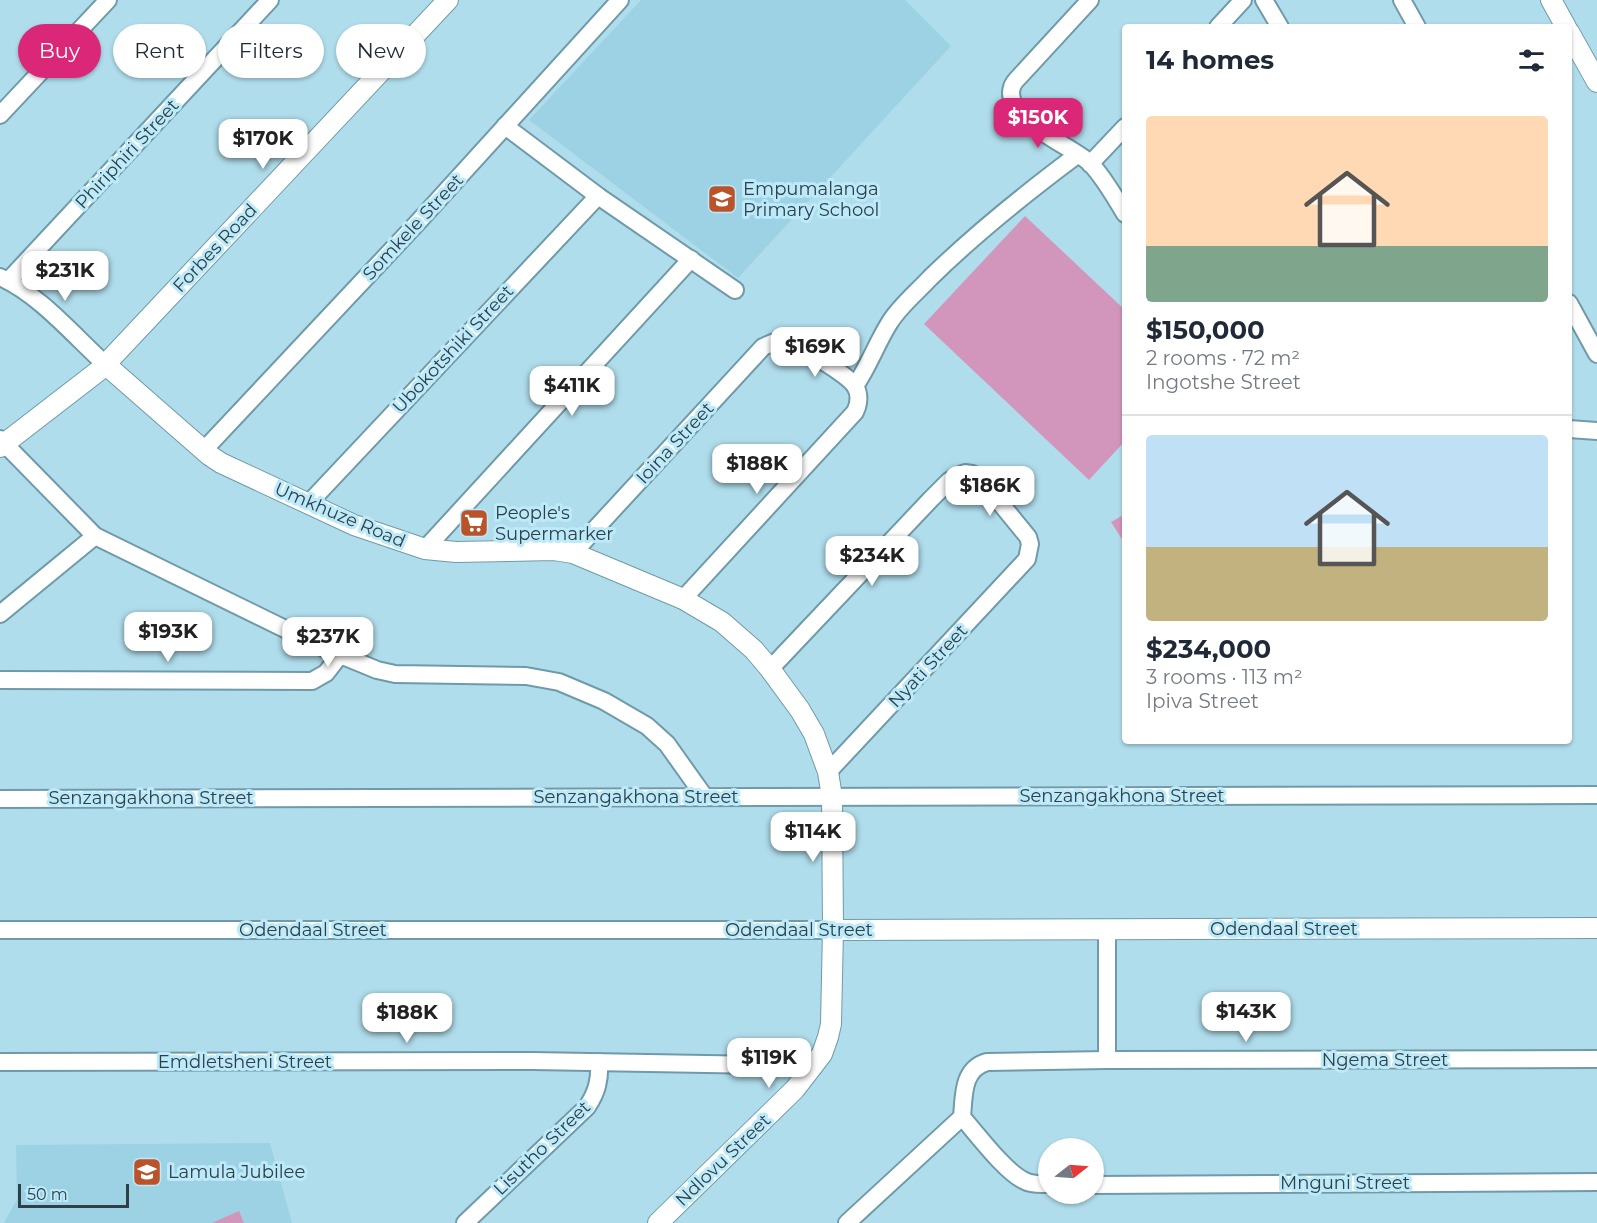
<!DOCTYPE html>
<meta charset="utf-8">
<style>
body{margin:0;font-family:Montserrat,sans-serif;background:#f6f6f7;color:#1f2937;height:100vh;display:flex;flex-direction:column;font-size:22px;white-space:nowrap}
*{box-sizing:border-box;margin:0}
p{font-size:20px;color:#747a83}
.icon{flex:none;width:33px;height:33px;fill:none;stroke:currentColor;stroke-width:2;stroke-linecap:round;stroke-linejoin:round}
.map{position:relative;flex:1;overflow:hidden}
.sheet{position:absolute;left:1122px;top:24px;width:450px;height:720px;display:flex;flex-direction:column;background:#fff;border-radius:6px;box-shadow:0 2px 4px #0004}
.sheet>*{flex:none}
.top-card{position:absolute;left:18px;top:24px;width:570px;height:54px;display:flex;gap:12px}
.needle{width:39px;rotate:73deg}
.tools{position:absolute;left:1038px;top:1138px;display:grid;gap:12px}
.tools a{display:grid;place-items:center;width:66px;height:66px;border-radius:50%;background:#fff;box-shadow:0 2px 4px #0004;font-size:30px}
.scale{position:absolute;left:18px;bottom:15px;width:111px;box-sizing:border-box;padding-left:6px;border:3px solid #2e4046;border-top:0;font-size:16px;line-height:21px;white-space:nowrap;color:#2e4046;-webkit-text-stroke:4px #bceafa;paint-order:stroke}
.price{position:absolute;translate:-50% -51px;padding:0 14px;border-radius:12px;background:#fff;color:#222;font-size:20px;line-height:39px;filter:drop-shadow(0 2px 3px #0008)}
.price::after{content:'';position:absolute;left:50%;top:36px;width:18px;height:14px;margin-left:-9px;background:inherit;clip-path:polygon(0 0,100% 0,50% 100%)}
.price.active{background:#db2777;color:#fff}
ul{padding:0;list-style:none}
li{display:grid;align-content:center;gap:12px;height:318px;padding:0 24px}
li+li{border-top:2px solid #e0e1e3}
li span{display:grid;place-items:center;height:186px;border-radius:6px;color:#555}
li>.icon{margin-inline-start:auto}
span .icon{width:108px;height:108px;fill:#fffc;stroke-width:1}
li b{font-size:26px}
h2{display:flex;justify-content:space-between;align-items:center;height:72px;padding:0 24px;font-size:26px}
.pill{padding:0 21px;border-radius:27px;background:#fff;box-shadow:0 2px 4px #0004;font-size:21px;line-height:54px}
.pill.active{background:#db2777;color:#fff}
.map>svg:first-child{display:block}
</style>
<div class="map">
<svg width="1597" height="1223" viewBox="0 0 1597 1223">
<rect width="100%" height="100%" fill="#b0ddec"/>
<!-- built -->
<g fill="#9cd2e4">
<path d="M 641,0 L 905,0 L 951,46 L 738,278 L 529,120 Z"/>
<path d="M 270,1143 L 292,1223 L 4,1223 L 17,1199 L 16,1145 Z"/>
</g>
<!-- green -->
<g fill="#d296bc">
<path d="M 1025,216 L 1125,310 L 1125,441 L 1089,480 L 924,324 Z"/>
<path d="M 1125,514 L 1125,544 L 1111,522 Z"/>
<path d="M 239,1211 L 244,1223 L 212,1223 Z"/>
</g>
<g fill="none" stroke-linecap="round" stroke-linejoin="round">
<!-- minor casing -->
<g stroke="#6f9aa9" stroke-width="20">
<g id="minor">
<path d="M 1090,0 L 1020,76 C 1017,79 1013,83 1012,87 C 1002,120 1073,146 1091,164 C 1104,178 1115,197 1125,214"/>
<path d="M 1264,0 L 1280,27"/>
<path d="M 1402,0 L 1417,27"/>
<path d="M 1218,27 L 1243,0"/>
<path d="M 0,115 L 108,0"/>
<path d="M 505,126 L 598,196 L 735,290"/>
<path d="M 1090,164 L 1125,127"/>
<path d="M 0,277 C 40,295 73,335 105,364"/>
<path d="M 8,281 L 270,0"/>
<path d="M 1569,303 L 1597,354"/>
<path d="M 855,386 C 869,366 877,342 890,322 C 900,306 917,292 930,278 C 976,233 1026,193 1077,155"/>
<path d="M 1569,429 L 1597,431"/>
<path d="M 0,439 L 95,536 L 326,649 L 377,670 L 395,674 L 526,676 L 559,682 L 604,701 L 647,726 L 667,744 L 704,796"/>
<path d="M 203,451 L 419,221 L 620,0"/>
<path d="M 309,503 L 598,196"/>
<path d="M 425,549 L 691,259"/>
<path d="M 573,553 L 763,347 C 770,344 776,340 785,341 C 797,344 848,375 855,386 C 860,394 859,404 855,412 L 683,599"/>
<path d="M 0,614 L 95,536"/>
<path d="M 770,669 L 931,499 L 949,481 L 957,476 L 965,473 L 972,474 L 979,477 L 1028,537 L 1030,544 L 1027,559 L 828,772"/>
<path d="M 0,680 L 312,681 L 326,673 L 340,655"/>
<path d="M 0,799 L 1597,795"/>
<path d="M 1107,929 L 1107,1060"/>
<path d="M 0,930 L 833,930"/>
<path d="M 0,1062 L 532,1061 L 814,1066"/>
<path d="M 962,1117 C 964,1096 962,1069 987,1062 L 1107,1060 L 1597,1059"/>
<path d="M 962,1117 C 977,1134 1006,1173 1025,1181 C 1032,1185 1041,1184 1048,1184"/>
<path d="M 1094,1185 L 1597,1182"/>
<path d="M 465,1223 L 587,1107 C 597,1092 600,1080 599,1062"/>
<path d="M 847,1223 L 962,1117"/>
</g>
</g>
<!-- tertiary casing -->
<g stroke="#6f9aa9" stroke-width="22">
<g id="tertiary">
<path d="M 1551,0 L 1566,27"/>
<path d="M 1569,32 L 1597,82"/>
<path d="M 105,364 L 209,455 L 221,463 L 354,525 L 425,549 L 456,552 L 554,550 L 573,553 L 683,599 L 722,622 L 754,650 L 770,669 L 800,710 L 814,734 L 828,772 L 832,797 L 833,930 L 831,1024 L 828,1037 L 822,1054 L 795,1089 L 658,1223"/>
<path d="M 0,447 L 101,369 L 448,0"/>
<path d="M 833,930 L 1597,928"/>
</g>
</g>
<!-- minor -->
<use href="#minor" stroke="#fff" stroke-width="16"/>
<!-- tertiary -->
<use href="#tertiary" stroke="#fff" stroke-width="20"/>
</g>
<!-- icons -->
<defs>
<g id="school-square" transform="scale(1.5)"><rect x="-9" y="-9" width="18" height="18" rx="4" fill="#ba532a" stroke="#bceafa"/><path d="M0-5L7-2L0 1L-7-2ZM-4 1L0 2.5L4 1V4Q0 6-4 4Z" fill="#fff"/></g>
<g id="supermarket-square" transform="scale(1.5)"><rect x="-9" y="-9" width="18" height="18" rx="4" fill="#ba532a" stroke="#bceafa"/><path d="M-6-5.5h2.5l.6 2H6L4.5 2H-2.5L-4.4-4H-6ZM-1.5 3.2a1.3 1.3 0 1 0 .1 0ZM3 3.2a1.3 1.3 0 1 0 .1 0Z" fill="#fff"/></g>
</defs>
<g fill-rule="evenodd">
<use href="#school-square" x="722" y="199"/>
<use href="#supermarket-square" x="474" y="523"/>
<use href="#school-square" x="147" y="1172"/>
</g>
<g text-anchor="middle" dominant-baseline="central" stroke-width="6" stroke-linejoin="round" paint-order="stroke">
<!-- street labels -->
<g font-size="18" fill="#2e4046" stroke="#bceafa">
<text transform="translate(127 154) rotate(-47)">Phiriphiri Street</text>
<text transform="translate(413 227) rotate(-47)">Somkele Street</text>
<text transform="translate(215 248) rotate(-47)">Forbes Road</text>
<text transform="translate(453 349) rotate(-47)">Ubokotshiki Street</text>
<text transform="translate(675 443) rotate(-47)">Ioina Street</text>
<text transform="translate(340 515) rotate(23)">Umkhuze Road</text>
<text transform="translate(928 666) rotate(-47)">Nyati Street</text>
<text x="1122" y="796">Senzangakhona Street</text>
<text x="636" y="797">Senzangakhona Street</text>
<text x="151" y="798">Senzangakhona Street</text>
<text x="1284" y="929">Odendaal Street</text>
<text x="313" y="930">Odendaal Street</text>
<text x="799" y="930">Odendaal Street</text>
<text x="1385" y="1060">Ngema Street</text>
<text x="245" y="1062">Emdletsheni Street</text>
<text transform="translate(542 1148) rotate(-44)">Lisutho Street</text>
<text transform="translate(723 1160) rotate(-44)">Ndlovu Street</text>
<text x="1345" y="1183">Mnguni Street</text>
</g>
<!-- poi labels -->
<g font-size="18" fill="#2e4046" stroke="#bceafa" text-anchor="start">
<text x="743" y="189">Empumalanga<tspan x="743" dy="21">Primary School</tspan></text>
<text x="495" y="513">People's<tspan x="495" dy="21">Supermarker</tspan></text>
<text x="168" y="1172">Lamula Jubilee</text>
</g>
</g>
</svg>
<div class="tools">
<a><svg class="needle" viewBox="-14 -14 28 28"><path d="M0-13l5 13h-10z" fill="#e53935"/><path d="M0 13l5-13h-10z" fill="#747a83"/></svg></a>
</div>
<div class="scale">50 m</div>
<b class="price active" style="left:1038px;top:149px">$150K</b>
<b class="price" style="left:263px;top:170px">$170K</b>
<b class="price" style="left:65px;top:302px">$231K</b>
<b class="price" style="left:815px;top:378px">$169K</b>
<b class="price" style="left:572px;top:417px">$411K</b>
<b class="price" style="left:757px;top:495px">$188K</b>
<b class="price" style="left:990px;top:517px">$186K</b>
<b class="price" style="left:872px;top:587px">$234K</b>
<b class="price" style="left:168px;top:663px">$193K</b>
<b class="price" style="left:328px;top:668px">$237K</b>
<b class="price" style="left:813px;top:863px">$114K</b>
<b class="price" style="left:1246px;top:1043px">$143K</b>
<b class="price" style="left:407px;top:1044px">$188K</b>
<b class="price" style="left:769px;top:1089px">$119K</b>
<div class="top-card">
<a class="pill active">Buy</a>
<a class="pill">Rent</a>
<a class="pill">Filters</a>
<a class="pill">New</a>
</div>
<section class="sheet">
<h2>14 homes<svg class="icon" aria-label="filters" viewBox="0 0 24 24"><path d="M4 7h16M4 17h16"/><circle cx="9" cy="7" r="2"/><circle cx="15" cy="17" r="2"/></svg></h2>
<ul>
<li><span style="background:linear-gradient(#ffd9b3 70%,#7fa58c 0)"><svg class="icon" aria-label="home" viewBox="0 0 24 24"><path d="M3 11l9-7 9 7M6 9v11h12V9"/></svg></span><div><b>$150,000</b><p>2 rooms · 72 m²</p><p>Ingotshe Street</p></div></li>
<li><span style="background:linear-gradient(#bfe0f5 60%,#c2b280 0)"><svg class="icon" aria-label="home" viewBox="0 0 24 24"><path d="M3 11l9-7 9 7M6 9v11h12V9"/></svg></span><div><b>$234,000</b><p>3 rooms · 113 m²</p><p>Ipiva Street</p></div></li>
</ul>
</section>
</div>
